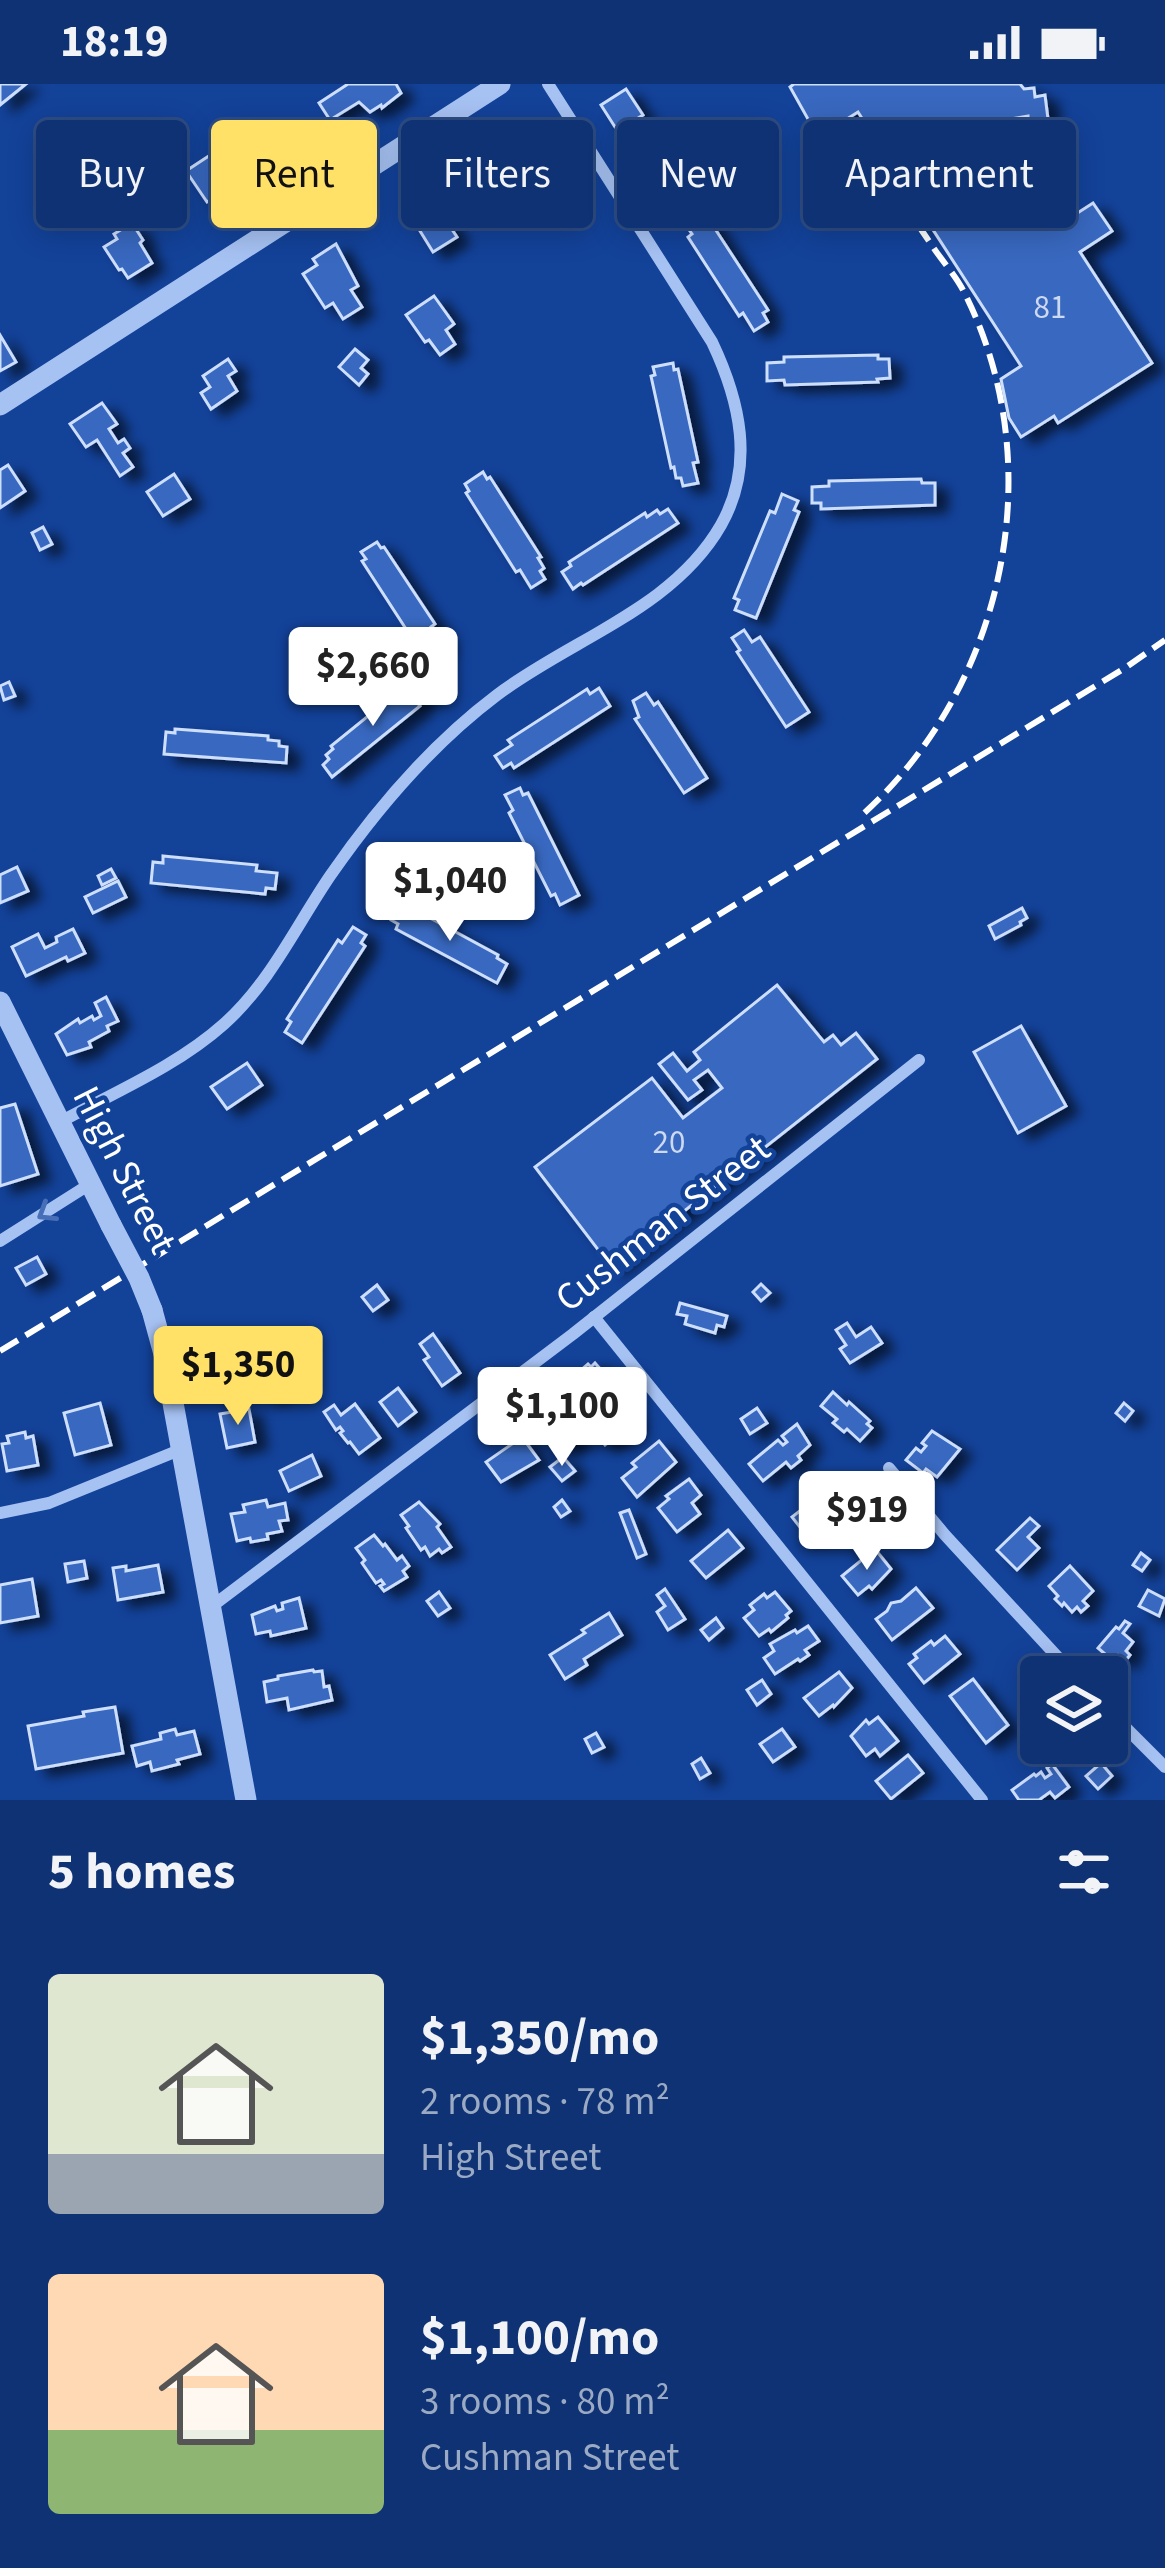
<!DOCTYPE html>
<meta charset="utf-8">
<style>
body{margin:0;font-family:"Source Sans 3",sans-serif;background:#1c3e7b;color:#f1f3f6;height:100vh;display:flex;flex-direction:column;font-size:45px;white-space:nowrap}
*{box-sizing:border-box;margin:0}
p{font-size:39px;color:#9baac4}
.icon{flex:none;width:66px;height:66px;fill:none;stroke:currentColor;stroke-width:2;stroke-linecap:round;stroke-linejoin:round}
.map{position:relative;height:1716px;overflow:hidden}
.drawer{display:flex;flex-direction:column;background:#0e3273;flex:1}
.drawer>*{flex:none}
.hud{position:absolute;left:36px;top:36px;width:1095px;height:108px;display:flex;gap:24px}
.buttons{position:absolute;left:1020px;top:1572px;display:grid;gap:24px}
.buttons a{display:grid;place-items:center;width:108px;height:108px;border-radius:12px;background:#0e3273;box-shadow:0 6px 30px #0003,0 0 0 3px #2e4d85;font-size:60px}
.price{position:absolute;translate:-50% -102px;padding:0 27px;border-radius:12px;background:#fff;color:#222;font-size:39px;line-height:78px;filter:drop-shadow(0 3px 6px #0008)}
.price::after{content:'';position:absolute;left:50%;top:72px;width:36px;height:27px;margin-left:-18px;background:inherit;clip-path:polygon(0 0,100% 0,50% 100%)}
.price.on{background:#ffe168;color:#111}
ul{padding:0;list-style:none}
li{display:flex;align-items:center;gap:36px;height:300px;padding:0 48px}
li span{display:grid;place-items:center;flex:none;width:336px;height:240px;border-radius:12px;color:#555}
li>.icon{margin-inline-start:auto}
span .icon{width:144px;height:144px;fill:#fffc;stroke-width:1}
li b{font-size:51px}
h2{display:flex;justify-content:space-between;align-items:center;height:144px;padding:0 48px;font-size:51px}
.tag{padding:0 42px;border-radius:12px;background:#0e3273;box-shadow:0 6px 30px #0003,0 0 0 3px #2e4d85;font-size:42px;line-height:108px}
.tag.on{background:#ffe168;color:#111}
.status{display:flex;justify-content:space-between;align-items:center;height:84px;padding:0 60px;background:#0e3273;direction:ltr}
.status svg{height:33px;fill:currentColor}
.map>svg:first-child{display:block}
</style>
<div class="status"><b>18:19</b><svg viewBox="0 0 49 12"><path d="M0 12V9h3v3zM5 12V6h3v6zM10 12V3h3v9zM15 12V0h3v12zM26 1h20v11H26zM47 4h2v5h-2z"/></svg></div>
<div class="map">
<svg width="1165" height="1716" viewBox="0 0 1165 1716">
<defs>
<filter id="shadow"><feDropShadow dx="12" dy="7" stdDeviation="6" flood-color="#0009"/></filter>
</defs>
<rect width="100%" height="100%" fill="#134299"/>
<!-- building -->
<g fill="#3768bf" stroke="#cedffd" stroke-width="3" filter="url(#shadow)">
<path d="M 0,0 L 26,0 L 0,21 Z"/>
<path d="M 348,0 L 396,0 L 401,9 L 382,24 L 381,21 L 370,28 L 359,18 L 330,36 L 319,19 Z"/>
<path d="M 794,0 L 1020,0 L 1024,5 L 1034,4 L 1035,13 L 1045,11 L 1048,35 L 1028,38 L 1028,32 L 1016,34 L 1036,65 L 1021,75 L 1062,139 L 1093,119 L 1112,147 L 1080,168 L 1152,279 L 1058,339 L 1054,332 L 1021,353 L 1009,334 L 1001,295 L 1021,282 L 926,135 L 919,140 L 908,122 L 915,117 L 885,70 L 877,75 L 866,58 L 874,53 L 858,28 L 818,53 L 790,3 Z"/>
<path d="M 626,5 L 643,31 L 622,44 L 620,40 L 615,43 L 601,21 Z"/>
<path d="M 249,39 L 261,56 L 245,68 L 233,52 Z"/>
<path d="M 230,58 L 240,73 L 221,86 L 231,102 L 207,118 L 186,87 Z"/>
<path d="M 480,73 L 489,87 L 507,74 L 519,92 L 489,113 L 484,107 L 477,112 L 460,88 Z"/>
<path d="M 132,85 L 146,106 L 128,118 L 114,97 Z"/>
<path d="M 541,99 L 553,120 L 541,127 L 529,105 Z"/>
<path d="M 435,120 L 457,153 L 433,168 L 412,134 Z"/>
<path d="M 706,131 L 768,226 L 763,229 L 768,238 L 754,247 L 743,229 L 739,232 L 688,153 L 692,150 L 687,143 Z"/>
<path d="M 132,139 L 143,156 L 140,159 L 152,179 L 128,194 L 122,185 L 119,186 L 104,163 L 117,155 L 114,150 Z"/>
<path d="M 336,160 L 358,202 L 351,206 L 362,223 L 343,235 L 333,219 L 325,224 L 303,190 L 317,181 L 313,175 Z"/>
<path d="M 434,212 L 454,240 L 446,246 L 455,260 L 440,271 L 429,256 L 425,258 L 406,231 Z"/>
<path d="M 0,251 L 16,278 L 0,287 Z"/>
<path d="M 355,265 L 368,276 L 361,284 L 368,290 L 359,301 L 339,283 Z"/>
<path d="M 878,271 L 878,275 L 889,275 L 890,294 L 877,295 L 878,298 L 785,301 L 784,296 L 767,297 L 767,279 L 784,278 L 784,273 Z"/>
<path d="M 228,275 L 236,287 L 228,292 L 237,307 L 211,325 L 201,309 L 210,303 L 203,292 Z"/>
<path d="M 673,279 L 674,286 L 678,285 L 698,378 L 693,379 L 698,399 L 683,402 L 681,394 L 676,394 L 674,383 L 671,384 L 651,292 L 655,291 L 653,283 Z"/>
<path d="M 102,319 L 117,340 L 109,345 L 118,359 L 124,355 L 130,364 L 123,369 L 133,383 L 120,392 L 97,356 L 86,363 L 70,340 Z"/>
<path d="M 8,381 L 25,407 L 0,424 L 0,386 Z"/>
<path d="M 483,388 L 487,395 L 490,393 L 541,473 L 538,474 L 544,484 L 540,487 L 545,495 L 531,504 L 520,486 L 516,488 L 466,409 L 469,407 L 465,400 Z"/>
<path d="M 174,390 L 190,415 L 163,432 L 147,408 Z"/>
<path d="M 921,395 L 922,399 L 935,399 L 935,421 L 821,425 L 821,419 L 812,419 L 812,403 L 829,402 L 829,397 Z"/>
<path d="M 782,410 L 798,417 L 794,426 L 799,428 L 756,534 L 735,526 L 739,516 L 734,514 L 770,427 L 775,429 Z"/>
<path d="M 668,425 L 678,439 L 583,501 L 581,499 L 573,505 L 562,488 L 571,482 L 569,478 L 645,429 L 647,433 L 657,426 L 660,430 Z"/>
<path d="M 43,443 L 52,460 L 40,466 L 32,449 Z"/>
<path d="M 377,458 L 381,464 L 384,463 L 435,540 L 431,543 L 442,561 L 429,570 L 424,562 L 419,565 L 362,477 L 366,475 L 361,468 Z"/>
<path d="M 744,546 L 752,558 L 760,553 L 809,628 L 786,643 L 737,568 L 740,566 L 732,554 Z"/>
<path d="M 9,598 L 15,612 L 4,616 L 0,602 Z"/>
<path d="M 413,600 L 424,613 L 417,618 L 420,622 L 332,693 L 323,681 L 329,675 L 326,671 L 333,665 L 331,662 L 404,603 L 406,606 Z"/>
<path d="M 599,604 L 610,622 L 514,684 L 511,679 L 503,684 L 495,672 L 512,661 L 508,656 L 587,605 L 590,610 Z"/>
<path d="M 646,609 L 654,621 L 658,618 L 707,694 L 684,709 L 635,635 L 639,633 L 633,617 Z"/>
<path d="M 175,645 L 268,652 L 268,656 L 279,657 L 279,662 L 287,663 L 286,679 L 164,670 L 166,648 L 175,649 Z"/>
<path d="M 520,704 L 523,711 L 528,709 L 579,811 L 560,821 L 555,810 L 551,812 L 509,729 L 513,726 L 505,711 Z"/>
<path d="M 163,772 L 257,781 L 256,787 L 277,789 L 275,805 L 266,804 L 265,810 L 151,799 L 153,778 L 163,779 Z"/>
<path d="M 17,783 L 28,807 L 0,819 L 0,791 Z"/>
<path d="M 111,785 L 116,794 L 102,801 L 98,792 Z"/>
<path d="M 118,797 L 126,813 L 93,829 L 85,813 Z"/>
<path d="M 398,822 L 415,831 L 417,827 L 498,871 L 497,874 L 507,880 L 497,899 L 396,845 L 398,840 L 391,836 Z"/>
<path d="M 1022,824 L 1027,834 L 1020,838 L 1021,841 L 995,855 L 989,842 Z"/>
<path d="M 353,843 L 366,851 L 361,859 L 365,862 L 302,959 L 285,948 L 291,938 L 287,935 L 338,856 L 342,859 Z"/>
<path d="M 73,845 L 85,869 L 68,877 L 66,873 L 26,892 L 12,863 L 38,850 L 45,864 L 57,858 L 56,853 Z"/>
<path d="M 777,901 L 824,958 L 833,951 L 841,961 L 856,949 L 877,975 L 612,1184 L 535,1083 L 652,994 L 683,1034 L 722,1004 L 708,986 L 694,996 L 702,1006 L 688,1016 L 659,980 L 673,969 L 687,987 L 700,976 L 694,968 Z"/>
<path d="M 106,913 L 118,937 L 107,942 L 109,947 L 89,958 L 91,963 L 67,971 L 56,950 L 78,935 L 80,939 L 92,932 L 94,936 L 101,932 L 95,919 Z"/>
<path d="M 1021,942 L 1066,1022 L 1018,1049 L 974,968 Z"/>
<path d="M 247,979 L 262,1001 L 227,1025 L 211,1003 Z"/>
<path d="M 15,1020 L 38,1090 L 0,1102 L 0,1024 Z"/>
<path d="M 37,1173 L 46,1190 L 26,1201 L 16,1184 Z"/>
<path d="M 761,1200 L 770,1209 L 761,1217 L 753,1208 Z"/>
<path d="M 377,1201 L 388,1216 L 373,1227 L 362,1213 Z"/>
<path d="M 680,1219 L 727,1232 L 724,1243 L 717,1241 L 715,1249 L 685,1240 L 687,1232 L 677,1230 Z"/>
<path d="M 847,1239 L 856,1253 L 871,1243 L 882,1259 L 850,1279 L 840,1265 L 846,1261 L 836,1246 Z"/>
<path d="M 433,1250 L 460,1289 L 442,1302 L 424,1276 L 429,1273 L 420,1260 Z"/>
<path d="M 280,1272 L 295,1290 L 284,1300 L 269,1281 Z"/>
<path d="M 595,1279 L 609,1295 L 592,1310 L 590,1318 L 583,1320 L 565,1300 L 588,1280 L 591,1283 Z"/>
<path d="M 271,1285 L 280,1307 L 268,1312 L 259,1290 Z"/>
<path d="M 398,1304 L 416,1328 L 398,1342 L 380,1318 Z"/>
<path d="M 833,1308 L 847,1321 L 849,1318 L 870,1337 L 867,1340 L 872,1344 L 860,1357 L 847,1345 L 844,1348 L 833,1339 L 837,1335 L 821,1322 Z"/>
<path d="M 619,1318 L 634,1337 L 605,1361 L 589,1342 Z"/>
<path d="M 100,1319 L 111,1361 L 75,1371 L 64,1329 Z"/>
<path d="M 1124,1319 L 1133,1327 L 1125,1337 L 1116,1329 Z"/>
<path d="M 355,1320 L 380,1354 L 359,1370 L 350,1358 L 348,1359 L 340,1349 L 343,1347 L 340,1343 L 336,1346 L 324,1328 L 334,1321 L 341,1331 Z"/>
<path d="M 545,1322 L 559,1337 L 548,1347 L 535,1332 Z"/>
<path d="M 757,1324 L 767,1339 L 750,1350 L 741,1335 Z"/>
<path d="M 249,1325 L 255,1358 L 227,1364 L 220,1330 Z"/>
<path d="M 797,1340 L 810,1361 L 798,1372 L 801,1376 L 791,1384 L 786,1378 L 763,1397 L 749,1380 L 778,1356 L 783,1361 L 787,1358 L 782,1352 Z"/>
<path d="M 568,1341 L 579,1354 L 565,1366 L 554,1353 Z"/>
<path d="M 932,1347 L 960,1365 L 937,1393 L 926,1385 L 923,1389 L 906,1376 L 916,1364 L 921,1368 L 926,1362 L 922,1359 Z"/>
<path d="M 25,1348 L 26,1354 L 33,1352 L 38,1381 L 7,1387 L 2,1360 L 9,1359 L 7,1352 Z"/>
<path d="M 522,1353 L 539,1376 L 501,1398 L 486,1378 Z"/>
<path d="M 659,1357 L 676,1378 L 637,1413 L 622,1394 L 636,1383 L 632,1379 Z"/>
<path d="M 312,1371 L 321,1392 L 289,1407 L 280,1387 Z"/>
<path d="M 563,1373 L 575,1387 L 562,1397 L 550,1383 Z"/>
<path d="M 871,1394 L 878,1402 L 864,1415 L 857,1407 Z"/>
<path d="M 689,1395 L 701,1411 L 692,1419 L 700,1430 L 677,1448 L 658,1424 L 669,1415 L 666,1412 Z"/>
<path d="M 834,1414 L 841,1423 L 806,1451 L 792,1433 L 815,1415 L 822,1424 Z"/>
<path d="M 266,1416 L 268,1423 L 285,1419 L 288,1436 L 279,1437 L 282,1447 L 267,1450 L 268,1455 L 251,1458 L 250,1454 L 237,1457 L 231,1430 L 245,1428 L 243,1421 Z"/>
<path d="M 562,1416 L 570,1427 L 561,1433 L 554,1423 Z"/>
<path d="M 419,1418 L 440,1440 L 437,1443 L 451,1463 L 442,1469 L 439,1465 L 430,1472 L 425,1463 L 421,1466 L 406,1444 L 409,1442 L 401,1431 Z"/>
<path d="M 629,1426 L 646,1470 L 637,1474 L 620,1429 Z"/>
<path d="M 1030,1434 L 1039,1442 L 1028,1453 L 1039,1464 L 1017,1486 L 997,1466 Z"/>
<path d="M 728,1446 L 743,1464 L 706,1494 L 691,1477 Z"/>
<path d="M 374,1451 L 383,1462 L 385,1460 L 397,1476 L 402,1472 L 409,1482 L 403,1487 L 407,1493 L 384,1507 L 380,1502 L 384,1500 L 381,1496 L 376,1499 L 362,1479 L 365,1476 L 356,1464 Z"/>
<path d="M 875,1465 L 891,1485 L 872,1505 L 869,1502 L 858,1511 L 842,1492 Z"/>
<path d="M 1141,1469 L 1150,1476 L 1142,1487 L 1133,1481 Z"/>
<path d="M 84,1477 L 87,1494 L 68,1498 L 65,1480 Z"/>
<path d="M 158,1481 L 163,1508 L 118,1516 L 113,1484 L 126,1482 L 126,1487 Z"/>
<path d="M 1070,1482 L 1093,1507 L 1083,1517 L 1088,1522 L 1081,1528 L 1077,1523 L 1072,1528 L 1064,1519 L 1062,1522 L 1055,1515 L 1058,1512 L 1049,1502 Z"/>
<path d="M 32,1495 L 38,1532 L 0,1539 L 0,1501 Z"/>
<path d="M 916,1504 L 933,1524 L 892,1556 L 876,1535 L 887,1527 L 891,1519 L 901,1517 Z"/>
<path d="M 665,1505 L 685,1535 L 668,1546 L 657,1528 L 665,1522 L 657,1511 Z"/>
<path d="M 1148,1506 L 1165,1515 L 1159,1532 L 1139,1522 Z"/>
<path d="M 439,1508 L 450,1524 L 438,1532 L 427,1517 Z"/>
<path d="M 775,1508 L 791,1527 L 786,1531 L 788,1534 L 771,1548 L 769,1545 L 759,1552 L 744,1534 L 754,1526 L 750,1521 L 764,1510 L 767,1514 Z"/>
<path d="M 299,1514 L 306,1544 L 271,1552 L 270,1547 L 256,1550 L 252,1531 L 275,1522 L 277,1527 L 283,1525 L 282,1519 Z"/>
<path d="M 609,1529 L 622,1551 L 584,1575 L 587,1581 L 565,1595 L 550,1571 L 585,1549 L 582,1546 Z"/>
<path d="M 716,1534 L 723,1544 L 709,1556 L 701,1546 Z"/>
<path d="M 1125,1537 L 1130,1540 L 1123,1549 L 1133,1558 L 1126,1567 L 1130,1571 L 1125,1577 L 1118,1571 L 1113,1577 L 1098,1564 L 1116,1543 L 1119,1545 Z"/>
<path d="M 808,1542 L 819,1557 L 805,1566 L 809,1571 L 800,1577 L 798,1575 L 775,1590 L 764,1574 L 774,1567 L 770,1560 L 795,1546 L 797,1549 Z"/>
<path d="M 945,1552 L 960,1570 L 924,1599 L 909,1580 L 917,1574 L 914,1570 L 931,1557 L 934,1561 Z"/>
<path d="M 313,1586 L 314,1588 L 322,1587 L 324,1603 L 329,1602 L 332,1616 L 289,1626 L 287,1614 L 267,1618 L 264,1598 L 278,1595 L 278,1592 Z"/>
<path d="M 839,1588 L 852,1604 L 834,1623 L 833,1621 L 819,1632 L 804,1614 Z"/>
<path d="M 973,1595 L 1008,1641 L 986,1659 L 950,1612 Z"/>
<path d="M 762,1596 L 771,1610 L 757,1621 L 747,1606 Z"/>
<path d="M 115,1623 L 123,1669 L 36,1685 L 28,1642 L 84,1632 L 83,1628 Z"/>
<path d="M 878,1633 L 898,1657 L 880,1672 L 875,1665 L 866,1672 L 851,1652 L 866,1636 L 869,1640 Z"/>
<path d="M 175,1645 L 177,1651 L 194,1647 L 200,1670 L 177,1676 L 179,1680 L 152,1687 L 150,1678 L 137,1682 L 132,1662 L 161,1655 L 160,1649 Z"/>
<path d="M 782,1645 L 795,1663 L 773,1678 L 760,1660 Z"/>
<path d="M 596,1649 L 604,1663 L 592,1669 L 585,1655 Z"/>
<path d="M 908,1671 L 923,1689 L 891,1715 L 876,1697 Z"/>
<path d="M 701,1674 L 710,1689 L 700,1695 L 692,1680 Z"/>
<path d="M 1101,1679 L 1112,1692 L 1098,1705 L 1086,1692 Z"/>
<path d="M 1052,1680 L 1069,1703 L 1055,1714 L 1050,1708 L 1039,1716 L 1019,1716 L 1012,1706 L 1034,1690 L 1036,1692 L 1041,1688 L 1045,1694 L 1051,1690 L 1047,1684 Z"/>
</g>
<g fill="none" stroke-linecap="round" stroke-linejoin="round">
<!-- minor -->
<g stroke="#a6c2f3" stroke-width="12">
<path d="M 60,1038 C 115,1008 177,982 224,940 C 270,899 296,842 330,792 C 377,724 432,660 497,611 C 571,555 673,525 721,441 C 755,381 740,317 712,258 L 548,0"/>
<path d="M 0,1157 L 90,1100"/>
<path d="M 594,1233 L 982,1716"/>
<path d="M 889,1384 L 945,1451 L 1076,1593"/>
<path d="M 0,1429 L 49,1419 L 182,1365"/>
<path d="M 211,1523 L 573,1250 L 919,976"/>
<path d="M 1107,1625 L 1165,1683"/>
</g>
<!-- tertiary -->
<g stroke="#a6c2f3" stroke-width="21">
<path d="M 0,321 L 500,0"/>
<path d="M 0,918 L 111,1141"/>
<path d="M 152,1226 L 164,1270 L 246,1716"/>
</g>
<!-- rail -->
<g stroke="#fff" stroke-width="6" stroke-dasharray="21 9" stroke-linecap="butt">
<path d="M 850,40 C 878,81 905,122 933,163 C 943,178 956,192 964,208 C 1052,381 1005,603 862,731"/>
<path d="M 0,1267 L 1125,584 L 1165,556"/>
</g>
<!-- tertiary-bridge -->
<path stroke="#a6c2f3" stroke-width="21" d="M 111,1141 L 139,1194 L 152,1226"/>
</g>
<!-- one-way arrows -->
<defs><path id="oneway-chevron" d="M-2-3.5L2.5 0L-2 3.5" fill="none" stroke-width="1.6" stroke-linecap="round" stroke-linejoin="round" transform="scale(3)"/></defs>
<use stroke="#466fb8" href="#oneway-chevron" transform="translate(46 1129) rotate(148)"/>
<g text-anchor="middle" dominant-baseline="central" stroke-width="9" stroke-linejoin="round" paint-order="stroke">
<!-- number labels -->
<g font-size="33" fill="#cdd9ef">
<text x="1050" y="223">81</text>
<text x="669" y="1058">20</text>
</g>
<!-- street labels -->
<g font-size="39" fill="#fff" stroke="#134299">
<text transform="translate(124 1086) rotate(63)">High Street</text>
<text transform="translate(663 1140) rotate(-38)">Cushman Street</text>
</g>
</g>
</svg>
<div class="buttons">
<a><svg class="icon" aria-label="layers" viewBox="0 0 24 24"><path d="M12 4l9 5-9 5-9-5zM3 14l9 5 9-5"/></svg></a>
</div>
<b class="price" style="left:373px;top:645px">$2,660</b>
<b class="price" style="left:450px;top:860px">$1,040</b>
<b class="price on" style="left:238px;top:1344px">$1,350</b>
<b class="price" style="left:562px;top:1385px">$1,100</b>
<b class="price" style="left:867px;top:1489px">$919</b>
<div class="hud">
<a class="tag">Buy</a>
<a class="tag on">Rent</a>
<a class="tag">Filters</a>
<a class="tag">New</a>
<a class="tag">Apartment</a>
</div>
</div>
<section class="drawer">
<h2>5 homes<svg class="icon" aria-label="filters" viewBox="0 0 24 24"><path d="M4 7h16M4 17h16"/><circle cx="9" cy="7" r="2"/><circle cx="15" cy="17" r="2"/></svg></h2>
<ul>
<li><span style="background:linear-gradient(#dfe7d0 75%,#9aa5b1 0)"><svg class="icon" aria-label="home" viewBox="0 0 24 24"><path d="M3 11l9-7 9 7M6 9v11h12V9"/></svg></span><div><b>$1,350/mo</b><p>2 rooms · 78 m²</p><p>High Street</p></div></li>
<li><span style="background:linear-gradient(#ffd9b3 65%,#8fb573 0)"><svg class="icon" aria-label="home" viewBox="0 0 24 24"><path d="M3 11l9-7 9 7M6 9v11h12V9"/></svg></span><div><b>$1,100/mo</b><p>3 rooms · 80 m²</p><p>Cushman Street</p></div></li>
</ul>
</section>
